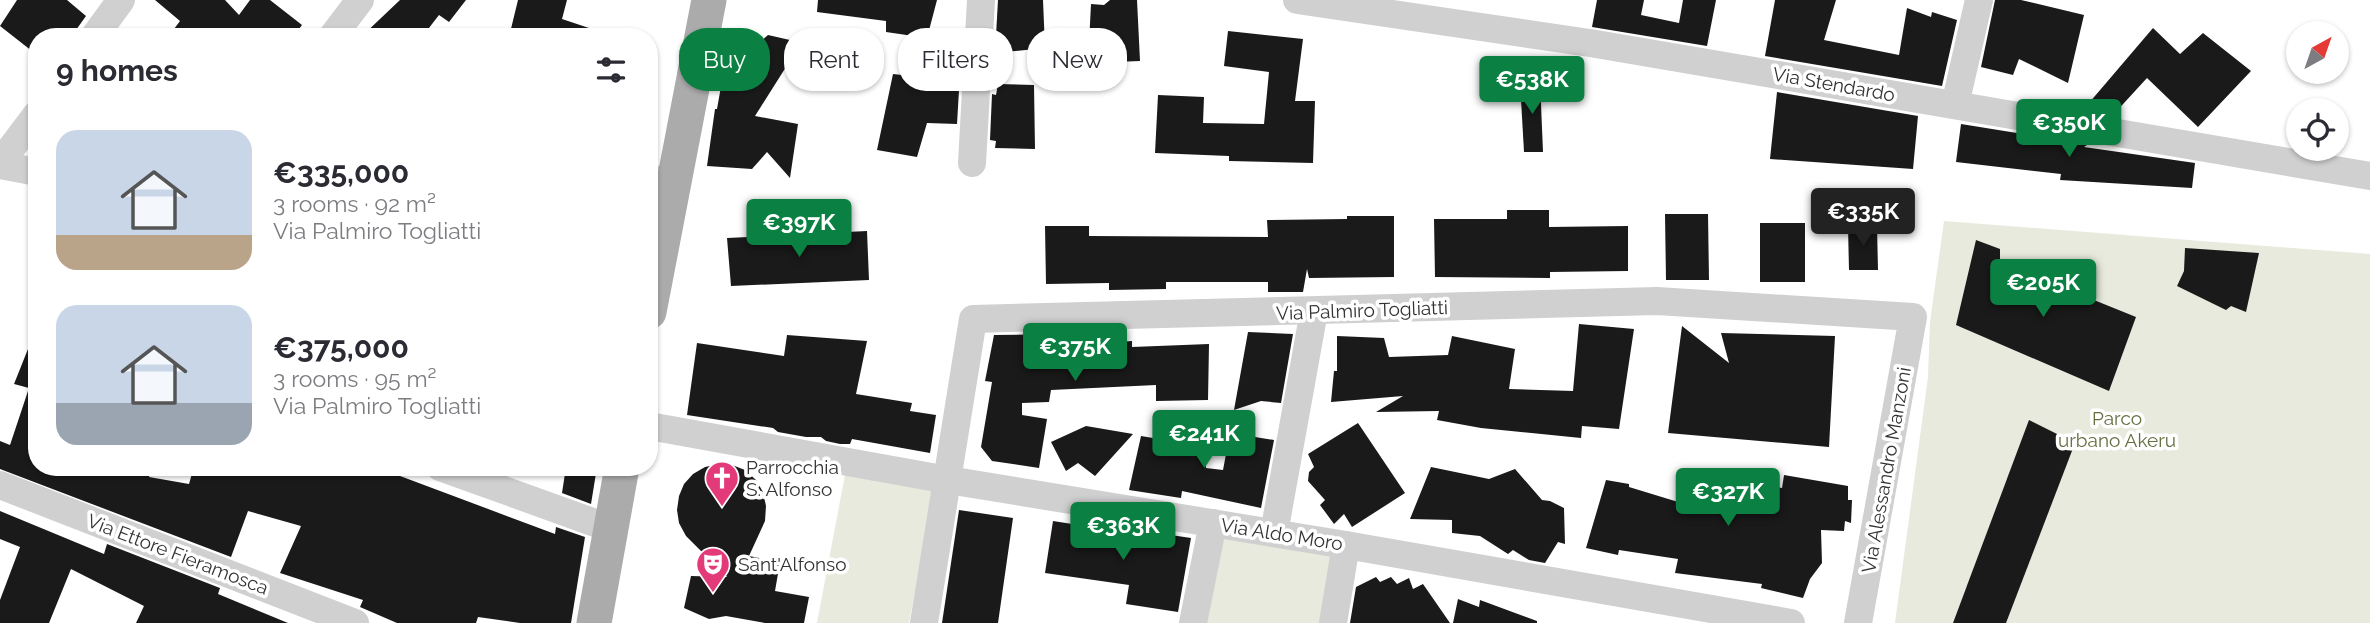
<!DOCTYPE html>
<meta charset="utf-8">
<style>
body{margin:0;font-family:Raleway,sans-serif;background:#f7f7f7;color:#2b2b33;height:100vh;display:flex;flex-direction:column;font-size:26px;white-space:nowrap}
*{box-sizing:border-box;margin:0}
p{font-size:23px;color:#7c7c81}
.icon{flex:none;width:38px;height:38px;fill:none;stroke:currentColor;stroke-width:2;stroke-linecap:round;stroke-linejoin:round}
.map{position:relative;flex:1;overflow:hidden}
.sheet{position:absolute;left:28px;top:28px;width:630px;height:448px;display:flex;flex-direction:column;background:#fff;border-radius:28px;box-shadow:0 2px 5px #0004}
.sheet>*{flex:none}
.guide{position:absolute;left:679px;top:28px;width:665px;height:63px;display:flex;gap:14px}
.needle{width:46px;rotate:40deg}
.fabs{position:absolute;left:2286px;top:21px;display:grid;gap:14px}
.fabs a{display:grid;place-items:center;width:63px;height:63px;border-radius:50%;background:#fff;box-shadow:0 2px 5px #0004;font-size:35px}
.price{position:absolute;translate:-50% -60px;padding:0 16px;border-radius:7px;background:#0b8043;color:#fff;font-size:23px;line-height:46px;filter:drop-shadow(0 2px 4px #0008)}
.price::after{content:'';position:absolute;left:50%;top:42px;width:21px;height:16px;margin-left:-10px;background:inherit;clip-path:polygon(0 0,100% 0,50% 100%)}
.price.selected{background:#222;color:#fff}
ul{padding:0;list-style:none}
li{display:flex;align-items:center;gap:21px;height:175px;padding:0 28px}
li span{display:grid;place-items:center;flex:none;width:196px;height:140px;border-radius:21px;color:#555}
li>.icon{margin-inline-start:auto}
span .icon{width:84px;height:84px;fill:#fffc;stroke-width:1}
li b{font-size:30px}
h2{display:flex;justify-content:space-between;align-items:center;height:84px;padding:0 28px;font-size:30px}
.pill{padding:0 24px;border-radius:28px;background:#fff;box-shadow:0 2px 5px #0004;font-size:24px;line-height:63px}
.pill.selected{background:#0b8043;color:#fff}
.map>svg:first-child{display:block}
</style>
<div class="map">
<svg width="2370" height="623" viewBox="0 0 2370 623">
<rect width="100%" height="100%" fill="#fff"/>
<!-- green -->
<g fill="#e7eadc">
<path d="M 1944,221 L 2370,254 L 2370,623 L 1895,623 L 1928,377 L 1930,322 Z"/>
<path d="M 845,475 L 934,491 L 909,623 L 817,623 Z"/>
<path d="M 1219,532 L 1333,550 L 1322,623 L 1205,623 Z"/>
</g>
<!-- building -->
<g fill="#1a1a1a">
<path d="M 17,0 L 67,0 L 86,16 L 71,37 L 37,37 L 37,55 L 0,26 Z"/>
<path d="M 155,0 L 225,0 L 239,15 L 250,0 L 270,0 L 302,25 L 293,37 L 168,37 L 180,21 Z"/>
<path d="M 400,0 L 466,0 L 449,22 L 439,15 L 422,37 L 361,37 Z"/>
<path d="M 518,0 L 567,0 L 562,19 L 604,33 L 604,37 L 509,37 Z"/>
<path d="M 818,0 L 937,0 L 927,38 L 886,32 L 886,21 L 817,12 Z"/>
<path d="M 998,0 L 1043,0 L 1045,48 L 995,53 Z"/>
<path d="M 1110,0 L 1137,0 L 1140,61 L 1088,63 L 1091,4 L 1104,5 Z"/>
<path d="M 1597,0 L 1644,0 L 1641,15 L 1679,23 L 1683,0 L 1716,0 L 1707,46 L 1592,27 Z"/>
<path d="M 1775,0 L 1836,0 L 1824,40 L 1899,55 L 1907,8 L 1931,17 L 1932,12 L 1957,20 L 1942,86 L 1765,56 Z"/>
<path d="M 1995,0 L 2021,0 L 2084,15 L 2068,83 L 2019,59 L 2013,75 L 1981,67 Z"/>
<path d="M 2153,28 L 2180,54 L 2203,33 L 2251,71 L 2198,127 L 2147,78 L 2113,115 L 2083,110 Z"/>
<path d="M 749,29 L 761,41 L 768,35 L 790,40 L 786,67 L 755,116 L 798,124 L 790,178 L 767,152 L 752,169 L 707,166 L 715,109 L 717,109 L 726,58 Z"/>
<path d="M 1228,31 L 1303,39 L 1295,101 L 1315,101 L 1313,163 L 1229,161 L 1229,156 L 1155,153 L 1158,95 L 1204,97 L 1203,123 L 1264,124 L 1269,72 L 1224,66 Z"/>
<path d="M 893,74 L 911,76 L 911,81 L 922,81 L 922,86 L 959,90 L 957,124 L 927,123 L 917,157 L 877,150 Z"/>
<path d="M 1540,81 L 1543,152 L 1524,152 L 1520,82 Z"/>
<path d="M 998,84 L 1034,85 L 1035,149 L 995,148 L 996,141 L 990,140 L 992,94 L 996,95 Z"/>
<path d="M 1777,92 L 1918,116 L 1913,169 L 1770,159 Z"/>
<path d="M 1961,124 L 2054,139 L 2053,145 L 2057,140 L 2087,145 L 2084,147 L 2195,163 L 2192,188 L 2060,180 L 2061,174 L 1956,162 Z"/>
<path d="M 1507,210 L 1549,210 L 1549,227 L 1628,226 L 1628,271 L 1550,272 L 1550,278 L 1435,277 L 1434,219 L 1507,219 Z"/>
<path d="M 1665,214 L 1708,214 L 1709,280 L 1666,280 Z"/>
<path d="M 1347,216 L 1394,216 L 1394,277 L 1309,278 L 1307,269 L 1303,292 L 1268,292 L 1268,282 L 1166,282 L 1166,289 L 1109,290 L 1109,283 L 1046,284 L 1045,226 L 1089,226 L 1089,236 L 1268,237 L 1267,220 L 1347,219 Z"/>
<rect x="1760" y="223" width="45" height="59"/>
<path d="M 1848,226 L 1877,226 L 1878,270 L 1849,270 Z"/>
<path d="M 867,231 L 869,280 L 731,286 L 727,238 Z"/>
<path d="M 1976,240 L 2000,249 L 2000,262 L 2136,317 L 2109,391 L 1956,325 Z"/>
<path d="M 2185,248 L 2259,253 L 2246,312 L 2231,306 L 2226,310 L 2177,286 L 2184,271 Z"/>
<path d="M 1579,324 L 1634,329 L 1619,429 L 1582,426 L 1581,438 L 1481,428 L 1437,420 L 1439,411 L 1376,412 L 1403,396 L 1331,402 L 1334,371 L 1337,371 L 1337,336 L 1384,338 L 1389,357 L 1448,355 L 1452,336 L 1515,349 L 1509,389 L 1573,391 Z"/>
<path d="M 1682,326 L 1729,363 L 1721,333 L 1835,336 L 1829,447 L 1668,433 Z"/>
<path d="M 36,329 L 37,467 L 67,467 L 87,475 L 90,467 L 152,467 L 149,477 L 189,484 L 193,470 L 208,476 L 213,467 L 376,467 L 555,534 L 556,527 L 585,537 L 571,623 L 520,623 L 478,617 L 476,623 L 397,623 L 360,607 L 363,600 L 280,573 L 301,526 L 248,511 L 231,557 L 0,469 L 0,441 L 10,445 L 29,388 L 14,384 Z"/>
<path d="M 1248,332 L 1293,334 L 1281,403 L 1261,401 L 1234,410 Z"/>
<path d="M 1058,334 L 1057,347 L 1132,341 L 1132,347 L 1209,344 L 1208,400 L 1156,401 L 1156,385 L 1051,390 L 1049,402 L 1022,403 L 1022,415 L 1047,419 L 1039,468 L 992,461 L 981,447 L 992,382 L 985,381 L 994,335 Z"/>
<path d="M 787,335 L 867,341 L 856,394 L 912,403 L 910,411 L 936,415 L 930,453 L 852,439 L 850,444 L 840,444 L 826,441 L 821,437 L 806,437 L 778,432 L 773,428 L 687,415 L 697,343 L 784,356 Z"/>
<path d="M 2029,420 L 2075,443 L 2006,623 L 1953,623 Z"/>
<path d="M 1358,423 L 1405,493 L 1352,527 L 1344,514 L 1334,524 L 1320,505 L 1325,500 L 1308,481 L 1309,472 L 1314,467 L 1308,454 Z"/>
<path d="M 1086,426 L 1133,434 L 1095,476 L 1078,463 L 1066,471 L 1051,442 Z"/>
<path d="M 1230,433 L 1274,440 L 1261,508 L 1182,491 L 1181,498 L 1129,490 L 1141,436 L 1206,447 L 1206,468 L 1223,470 Z"/>
<path d="M 719,464 L 732,465 L 745,470 L 756,480 L 763,492 L 766,506 L 765,521 L 749,556 L 780,562 L 775,591 L 809,597 L 804,623 L 765,623 L 726,616 L 709,619 L 684,608 L 691,576 L 727,577 L 686,536 L 679,523 L 677,510 L 679,496 L 684,484 L 693,474 L 705,467 Z"/>
<path d="M 566,467 L 597,467 L 591,504 L 562,493 Z"/>
<path d="M 1431,467 L 1489,479 L 1515,469 L 1542,500 L 1550,501 L 1564,508 L 1565,544 L 1558,542 L 1545,563 L 1529,560 L 1513,550 L 1508,554 L 1480,536 L 1452,533 L 1452,520 L 1410,519 Z"/>
<path d="M 1695,471 L 1782,488 L 1784,475 L 1848,486 L 1848,500 L 1852,500 L 1851,523 L 1845,521 L 1844,531 L 1821,530 L 1822,563 L 1810,579 L 1803,598 L 1761,588 L 1762,584 L 1675,573 L 1678,559 L 1619,550 L 1618,555 L 1586,548 L 1606,480 L 1629,484 L 1629,487 L 1688,505 Z"/>
<path d="M 959,510 L 1013,518 L 998,623 L 942,623 Z"/>
<path d="M 0,511 L 104,554 L 107,544 L 220,588 L 218,594 L 288,623 L 136,623 L 144,606 L 71,569 L 49,623 L 0,623 L 0,600 L 20,547 L 0,539 Z"/>
<path d="M 1053,521 L 1136,534 L 1137,530 L 1191,538 L 1178,612 L 1126,604 L 1129,585 L 1045,573 Z"/>
<path d="M 1376,577 L 1380,582 L 1391,577 L 1397,584 L 1409,578 L 1413,589 L 1423,584 L 1450,623 L 1350,623 L 1356,587 Z"/>
<path d="M 1458,599 L 1479,607 L 1480,600 L 1537,621 L 1537,623 L 1453,623 Z"/>
</g>
<g fill="none" stroke-linecap="round" stroke-linejoin="round">
<!-- minor -->
<g stroke="#d0d0d0" stroke-width="28">
<path d="M 1297,0 L 1590,43 L 2370,176"/>
<path d="M 94,37 L 121,0"/>
<path d="M 332,37 L 360,0"/>
<path d="M 1955,105 L 1979,0"/>
<path d="M 0,163 L 37,114"/>
<path d="M 972,163 L 981,0"/>
<path d="M 0,165 L 37,172"/>
<path d="M 649,180 L 674,180"/>
<path d="M 649,426 L 948,480 L 1346,545 L 1791,623"/>
<path d="M 440,467 L 612,529"/>
<path d="M 0,485 L 355,623"/>
<path d="M 1274,533 L 1314,311"/>
<path d="M 924,623 L 973,319 L 1657,301 L 1913,317 L 1858,623"/>
<path d="M 1193,623 L 1213,523"/>
<path d="M 1333,623 L 1346,545"/>
</g>
<!-- major -->
<g stroke="#ababab" stroke-width="35">
<path d="M 649,312 L 709,0"/>
<path d="M 594,623 L 622,467"/>
</g>
</g>
<!-- icons -->
<defs>
<g id="church-pin" transform="scale(1.75)"><path d="M0 17L-7.5 6A9.5 9.5 0 1 1 7.5 6Z" fill="#e33b7a" stroke="#fff"/><path d="M-1.2-6h2.4v3.5h3.3v2.4h-3.3V6h-2.4V-.1h-3.3v-2.4h3.3Z" fill="#fff"/></g>
<g id="theatre-pin" transform="scale(1.75)"><path d="M0 17L-7.5 6A9.5 9.5 0 1 1 7.5 6Z" fill="#e33b7a" stroke="#fff"/><path d="M-5-5.5Q0-4 5-5.5V0Q5 5 0 6Q-5 5-5 0ZM-3.3-2.5H-1v1.5H-3.3ZM1-2.5H3.3v1.5H1ZM-2.8 1Q0 5.5 2.8 1Z" fill="#fff"/></g>
</defs>
<g fill-rule="evenodd">
<use href="#church-pin" x="722" y="478"/>
<use href="#theatre-pin" x="713" y="564"/>
</g>
<g text-anchor="middle" dominant-baseline="central" stroke-width="7" stroke-linejoin="round" paint-order="stroke">
<!-- street labels -->
<g font-size="19" fill="#333" stroke="#fff">
<text transform="translate(1834 84) rotate(10)">Via Stendardo</text>
<text transform="translate(1362 310) rotate(-2)">Via Palmiro Togliatti</text>
<text transform="translate(1886 470) rotate(-80)">Via Alessandro Manzoni</text>
<text transform="translate(1282 534) rotate(9)">Via Aldo Moro</text>
<text transform="translate(178 554) rotate(21)">Via Ettore Fieramosca</text>
</g>
<!-- park labels -->
<g font-size="19" fill="#646f40" stroke="#fff">
<text x="2117" y="418">Parco<tspan x="2117" dy="22">urbano Akeru</tspan></text>
</g>
<!-- poi labels -->
<g font-size="19" fill="#333" stroke="#fff" text-anchor="start">
<text x="746" y="467">Parrocchia<tspan x="746" dy="22">S. Alfonso</tspan></text>
<text x="738" y="564">Sant'Alfonso</text>
</g>
</g>
</svg>
<div class="fabs">
<a><svg class="needle" viewBox="-14 -14 28 28"><path d="M0-13l5 13h-10z" fill="#e53935"/><path d="M0 13l5-13h-10z" fill="#7c7c81"/></svg></a>
<a><svg class="icon" aria-label="locate" viewBox="0 0 24 24"><circle cx="12" cy="12" r="6"/><path d="M12 2v4M12 18v4M2 12h4M18 12h4"/></svg></a>
</div>
<b class="price" style="left:1532px;top:116px">€538K</b>
<b class="price" style="left:2069px;top:159px">€350K</b>
<b class="price selected" style="left:1863px;top:248px">€335K</b>
<b class="price" style="left:799px;top:259px">€397K</b>
<b class="price" style="left:2043px;top:319px">€205K</b>
<b class="price" style="left:1075px;top:383px">€375K</b>
<b class="price" style="left:1204px;top:470px">€241K</b>
<b class="price" style="left:1728px;top:528px">€327K</b>
<b class="price" style="left:1123px;top:562px">€363K</b>
<div class="guide">
<a class="pill selected">Buy</a>
<a class="pill">Rent</a>
<a class="pill">Filters</a>
<a class="pill">New</a>
</div>
<section class="sheet">
<h2>9 homes<svg class="icon" aria-label="filters" viewBox="0 0 24 24"><path d="M4 7h16M4 17h16"/><circle cx="9" cy="7" r="2"/><circle cx="15" cy="17" r="2"/></svg></h2>
<ul>
<li><span style="background:linear-gradient(#c9d6e8 75%,#b9a48a 0)"><svg class="icon" aria-label="home" viewBox="0 0 24 24"><path d="M3 11l9-7 9 7M6 9v11h12V9"/></svg></span><div><b>€335,000</b><p>3 rooms · 92 m²</p><p>Via Palmiro Togliatti</p></div></li>
<li><span style="background:linear-gradient(#c9d6e8 70%,#9aa5b1 0)"><svg class="icon" aria-label="home" viewBox="0 0 24 24"><path d="M3 11l9-7 9 7M6 9v11h12V9"/></svg></span><div><b>€375,000</b><p>3 rooms · 95 m²</p><p>Via Palmiro Togliatti</p></div></li>
</ul>
</section>
</div>
